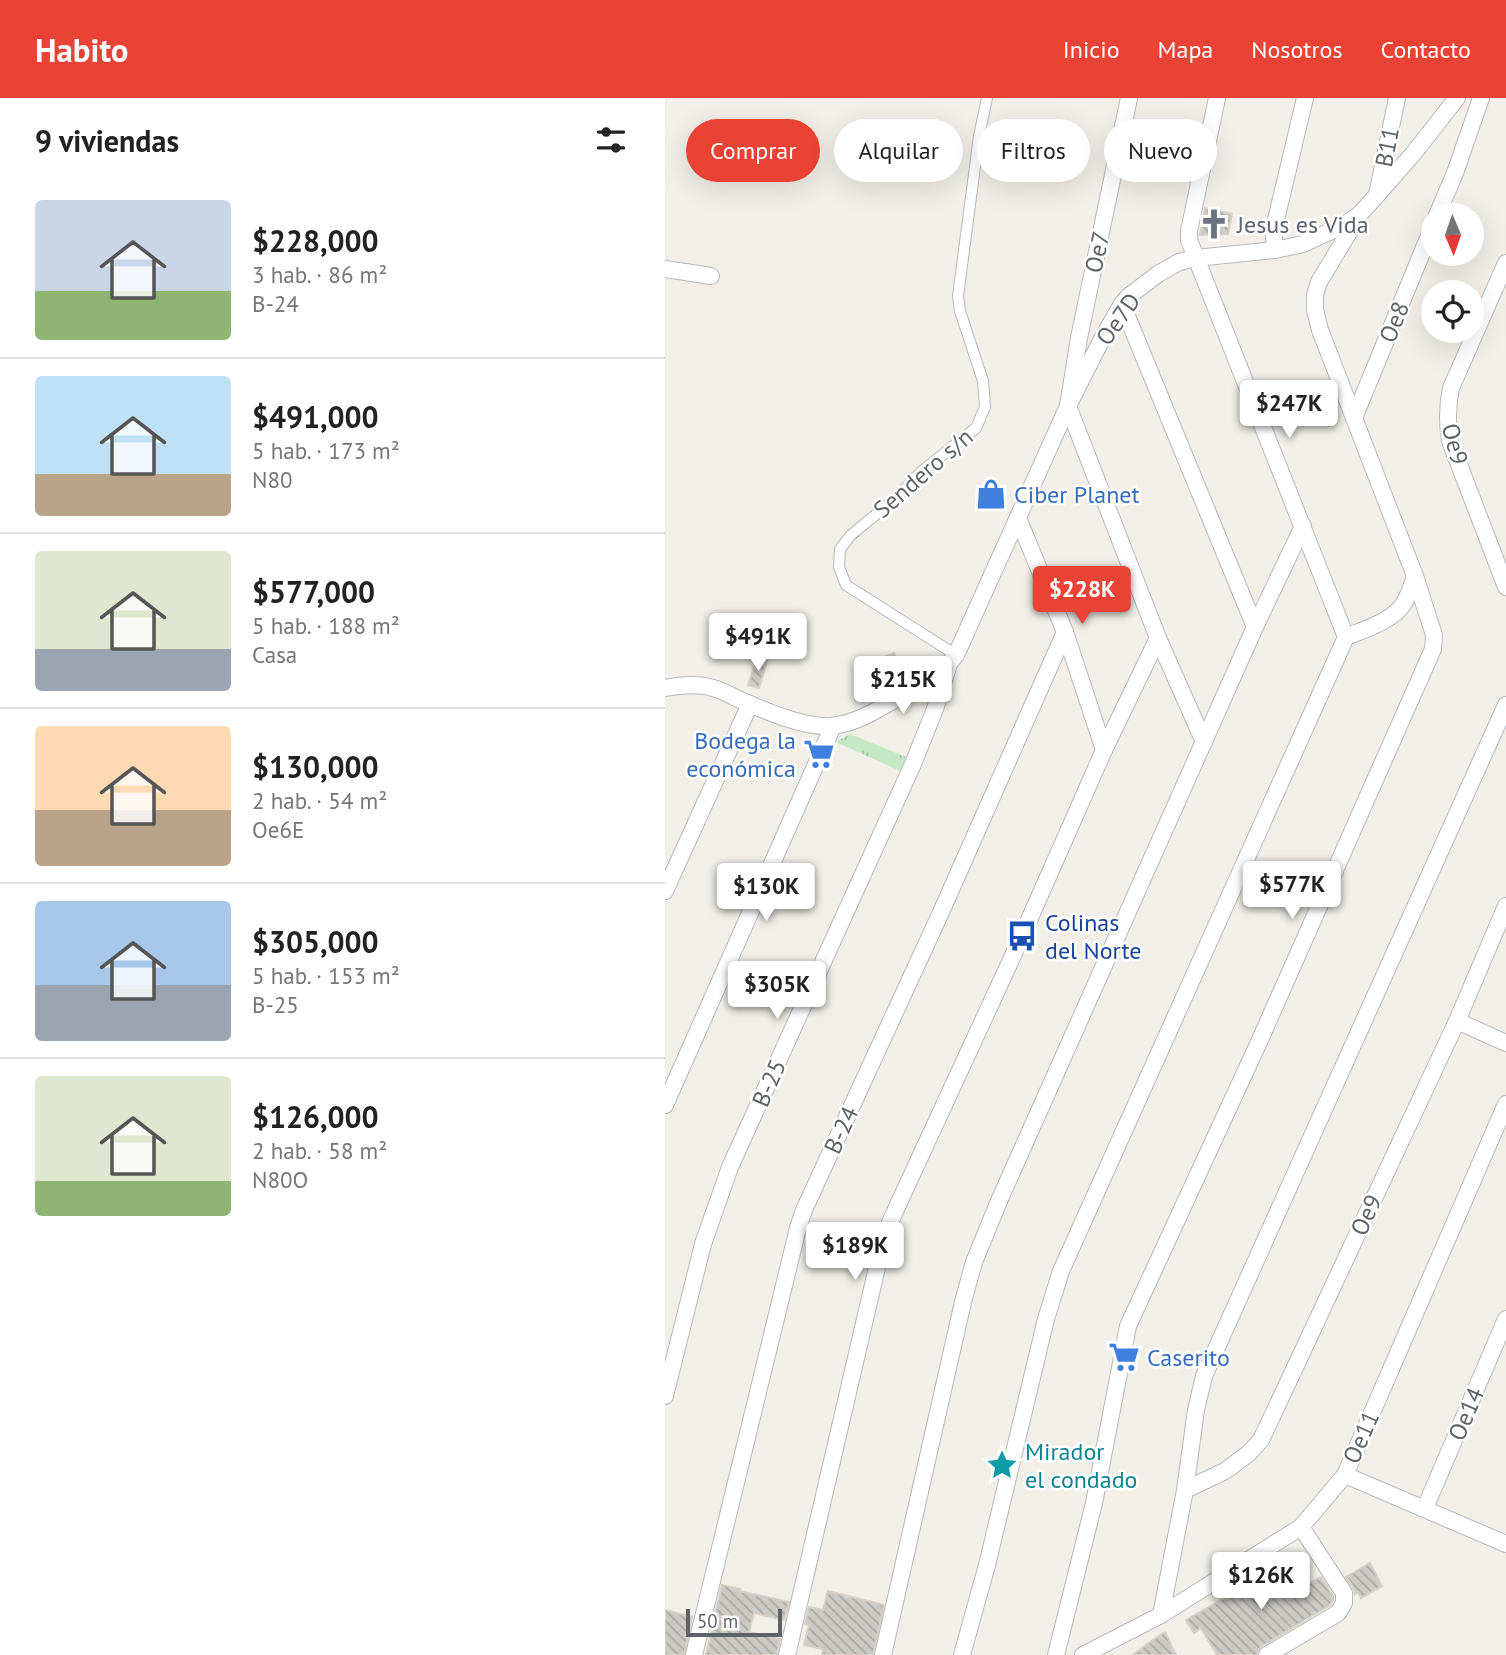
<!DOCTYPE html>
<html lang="es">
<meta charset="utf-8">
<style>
body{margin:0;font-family:"PT Sans",sans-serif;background:#f6f6f6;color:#222;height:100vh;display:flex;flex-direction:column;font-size:26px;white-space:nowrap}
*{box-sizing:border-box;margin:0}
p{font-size:23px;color:#767676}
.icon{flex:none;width:38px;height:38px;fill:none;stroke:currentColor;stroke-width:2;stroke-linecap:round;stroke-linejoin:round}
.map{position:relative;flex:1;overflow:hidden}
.panel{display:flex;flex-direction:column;background:#fff;width:665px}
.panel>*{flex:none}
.banner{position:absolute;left:21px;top:21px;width:665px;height:63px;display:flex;gap:14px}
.needle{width:46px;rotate:178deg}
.fabs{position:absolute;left:756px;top:105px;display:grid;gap:14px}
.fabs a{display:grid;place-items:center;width:63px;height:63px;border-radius:50%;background:#fff;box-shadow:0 7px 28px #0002;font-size:35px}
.scale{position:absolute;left:21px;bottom:18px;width:96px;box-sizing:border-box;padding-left:7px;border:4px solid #5f6368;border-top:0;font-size:19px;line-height:24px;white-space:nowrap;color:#5f6368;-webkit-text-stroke:5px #fff;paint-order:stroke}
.price{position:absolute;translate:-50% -60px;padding:0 16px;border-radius:7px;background:#fff;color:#222;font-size:23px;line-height:46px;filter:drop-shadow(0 2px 4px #0008)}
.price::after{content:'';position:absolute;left:50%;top:42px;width:21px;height:16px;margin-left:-10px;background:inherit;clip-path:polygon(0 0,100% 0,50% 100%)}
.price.selected{background:#ea4335;color:#fff}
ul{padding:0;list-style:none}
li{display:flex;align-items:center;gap:21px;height:175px;padding:0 35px}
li+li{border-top:2px solid #e0e0e0}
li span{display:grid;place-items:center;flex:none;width:196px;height:140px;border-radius:7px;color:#555}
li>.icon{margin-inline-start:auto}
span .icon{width:84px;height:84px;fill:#fffc;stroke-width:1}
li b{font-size:30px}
h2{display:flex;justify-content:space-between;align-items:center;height:84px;padding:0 35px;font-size:30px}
.chip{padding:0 24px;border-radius:32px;background:#fff;box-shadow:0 7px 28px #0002;font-size:24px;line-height:63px}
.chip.selected{background:#ea4335;color:#fff}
header{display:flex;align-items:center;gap:42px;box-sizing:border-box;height:98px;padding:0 35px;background:#ea4335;color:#fff}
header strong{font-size:33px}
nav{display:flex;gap:38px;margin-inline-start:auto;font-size:24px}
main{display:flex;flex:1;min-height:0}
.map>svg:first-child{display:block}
</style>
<header>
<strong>Habito</strong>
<nav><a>Inicio</a><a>Mapa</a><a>Nosotros</a><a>Contacto</a></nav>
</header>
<main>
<section class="panel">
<h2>9 viviendas<svg class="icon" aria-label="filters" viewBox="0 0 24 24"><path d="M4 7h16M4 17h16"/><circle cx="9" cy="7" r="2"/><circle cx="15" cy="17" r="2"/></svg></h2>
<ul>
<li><span style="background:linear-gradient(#c9d6e8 65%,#8fb573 0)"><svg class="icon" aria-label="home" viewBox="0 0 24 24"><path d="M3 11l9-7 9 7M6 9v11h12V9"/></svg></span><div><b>$228,000</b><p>3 hab. · 86 m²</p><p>B-24</p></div></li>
<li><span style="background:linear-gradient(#bfe0f5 70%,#b9a48a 0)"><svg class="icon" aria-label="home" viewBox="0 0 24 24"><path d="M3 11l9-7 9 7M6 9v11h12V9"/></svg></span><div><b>$491,000</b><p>5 hab. · 173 m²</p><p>N80</p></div></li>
<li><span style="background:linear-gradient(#dfe7d0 70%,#9aa5b1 0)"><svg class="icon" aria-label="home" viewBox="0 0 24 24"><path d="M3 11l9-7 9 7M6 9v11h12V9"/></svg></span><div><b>$577,000</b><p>5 hab. · 188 m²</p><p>Casa</p></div></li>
<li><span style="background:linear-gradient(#ffd9b3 60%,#b9a48a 0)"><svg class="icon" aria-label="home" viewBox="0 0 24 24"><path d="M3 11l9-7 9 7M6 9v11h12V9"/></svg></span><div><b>$130,000</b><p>2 hab. · 54 m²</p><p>Oe6E</p></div></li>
<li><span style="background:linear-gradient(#a9c7e8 60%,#9aa5b1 0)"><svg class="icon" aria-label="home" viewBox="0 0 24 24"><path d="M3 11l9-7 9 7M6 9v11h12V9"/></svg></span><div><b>$305,000</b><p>5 hab. · 153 m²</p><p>B-25</p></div></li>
<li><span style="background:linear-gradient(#dfe7d0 75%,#8fb573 0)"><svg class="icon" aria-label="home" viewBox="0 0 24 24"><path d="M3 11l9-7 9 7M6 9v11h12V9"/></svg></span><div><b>$126,000</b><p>2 hab. · 58 m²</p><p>N80O</p></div></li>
</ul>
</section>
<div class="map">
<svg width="841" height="1557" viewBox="0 0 841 1557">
<defs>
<pattern id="park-tufts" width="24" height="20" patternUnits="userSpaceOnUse" patternTransform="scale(1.75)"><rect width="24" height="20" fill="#c5e8c5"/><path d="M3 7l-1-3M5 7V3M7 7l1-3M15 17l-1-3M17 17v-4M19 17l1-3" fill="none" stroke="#a3c0a4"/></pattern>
<pattern id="building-back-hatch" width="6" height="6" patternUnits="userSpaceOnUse" patternTransform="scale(1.75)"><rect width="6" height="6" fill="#cccac5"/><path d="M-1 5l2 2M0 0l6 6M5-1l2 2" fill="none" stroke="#a9a8a4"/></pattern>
</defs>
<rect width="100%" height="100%" fill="#f1efe8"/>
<!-- park -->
<path fill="url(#park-tufts)" d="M 185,636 L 241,659 L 235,673 L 171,644 Z"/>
<!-- building -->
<g fill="url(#building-back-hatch)" stroke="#d6d1c6" stroke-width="2">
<path d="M 540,110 L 567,116 L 563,136 L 535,137 Z"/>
<path d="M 229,555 L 237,576 L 214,585 L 206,564 Z"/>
<path d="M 92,560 L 102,563 L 94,590 L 83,587 Z"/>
<path d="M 622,1464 L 637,1489 L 656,1479 L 668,1498 L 668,1502 L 665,1507 L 597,1548 L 593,1552 L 592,1557 L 552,1557 L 536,1530 L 529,1535 L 521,1522 Z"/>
<path d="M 705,1465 L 717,1488 L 696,1500 L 693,1494 L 690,1496 L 688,1489 L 681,1479 Z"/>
<path d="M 57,1487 L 75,1491 L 74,1493 L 124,1504 L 119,1522 L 89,1515 L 84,1534 L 115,1541 L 112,1557 L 41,1557 Z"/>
<path d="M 163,1493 L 219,1507 L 208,1557 L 157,1557 L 158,1551 L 139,1547 L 144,1527 L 140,1526 L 144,1509 L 158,1512 Z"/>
<path d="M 0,1512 L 27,1519 L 19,1557 L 0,1557 Z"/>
<path d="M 500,1534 L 511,1557 L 468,1557 L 482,1546 Z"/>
</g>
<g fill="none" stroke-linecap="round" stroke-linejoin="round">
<!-- pedestrian casing -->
<g stroke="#b5b8bc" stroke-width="12">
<path id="pedestrian" d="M 291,557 L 181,487 L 174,469 L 175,451 L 186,437 L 231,400 L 256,374 L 311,330 L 320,309 L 318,283 L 295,213 L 293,198 L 314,38 L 322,0"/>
</g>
<!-- minor casing -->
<g stroke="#b5b8bc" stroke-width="18">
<g id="minor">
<path d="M 464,0 L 414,240 L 403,308 L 493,540 L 539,644"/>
<path d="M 552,0 L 524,133 L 524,142 L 681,539"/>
<path d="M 712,97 L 732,0"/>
<path d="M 772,117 L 790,75 L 816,0"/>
<path d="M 610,152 L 609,138 L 610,126 L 640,0"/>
<path d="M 841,165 L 786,290 C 782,309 782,325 785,343 L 841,489"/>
<path d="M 0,171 L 46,178"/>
<path d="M 457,206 L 590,529"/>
<path d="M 689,320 L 768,128"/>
<path d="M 353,420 L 400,534 L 439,652"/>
<path d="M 0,590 C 16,587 32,585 48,590 C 57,592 65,597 73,601 C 98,612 139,630 166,628 C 189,626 211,613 231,601 C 253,589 276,577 291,557 L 403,308 L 438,239 L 457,206 L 464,198 L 493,176 L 514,164 L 531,160 L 610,152 L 638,146 L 681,126 L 695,116 L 712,97 L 748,56 L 792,0"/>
<path d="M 0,793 L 85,606"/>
<path d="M 792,923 L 841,945"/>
<path d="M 0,1007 L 168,628"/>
<path d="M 0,1298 L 38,1146 L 65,1069 L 248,666 L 270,611 L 284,566"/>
<path d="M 680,1377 L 841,1446"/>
<path d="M 520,1392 L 560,1373 L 584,1355 L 596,1342 L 792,923 L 841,808"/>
<path d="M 760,1410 L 841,1221"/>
<path d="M 496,1517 L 520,1392 L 531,1312 L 539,1278 L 841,607"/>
<path d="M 29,1557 L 133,1130 L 139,1112 L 277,812 L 400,534"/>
<path d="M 122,1557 L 220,1135 L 357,838 L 439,652 L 493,540"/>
<path d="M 218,1557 L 298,1204 L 309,1164 L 334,1103 L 590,529 L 638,428"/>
<path d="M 297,1557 L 322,1467 L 381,1221 L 396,1173 L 681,539 C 700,531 728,523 739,505 C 744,497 747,487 750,478"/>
<path d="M 391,1557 L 429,1405 L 463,1228 L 594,944 L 768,551 L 769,537 L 750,478 L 655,232 L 650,212 L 650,197 L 654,184 L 695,116"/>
<path d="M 418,1557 L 496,1517 L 636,1429 L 680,1377 L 841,1006"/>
<path d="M 602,1557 L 673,1515 L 679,1505 L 679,1495 L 636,1429"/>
</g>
</g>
<!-- pedestrian -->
<use href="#pedestrian" stroke="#fff" stroke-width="10"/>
<!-- minor -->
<use href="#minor" stroke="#fff" stroke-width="16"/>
</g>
<!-- icons -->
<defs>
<g id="church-bare" transform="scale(2.415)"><path d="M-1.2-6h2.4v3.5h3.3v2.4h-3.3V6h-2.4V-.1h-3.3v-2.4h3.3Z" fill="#6b7280" stroke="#fff" stroke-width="2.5" paint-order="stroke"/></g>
<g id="shop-bare" transform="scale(2.415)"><path d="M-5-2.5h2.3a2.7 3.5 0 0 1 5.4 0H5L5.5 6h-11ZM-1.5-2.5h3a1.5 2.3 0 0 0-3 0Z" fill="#3f7fe0" stroke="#fff" stroke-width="2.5" paint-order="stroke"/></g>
<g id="supermarket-bare" transform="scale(2.415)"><path d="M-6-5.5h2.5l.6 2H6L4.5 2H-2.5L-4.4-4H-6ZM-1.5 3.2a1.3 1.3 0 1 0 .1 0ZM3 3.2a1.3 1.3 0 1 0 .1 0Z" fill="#3f7fe0" stroke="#fff" stroke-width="2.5" paint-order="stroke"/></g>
<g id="bus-bare" transform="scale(2.415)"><path d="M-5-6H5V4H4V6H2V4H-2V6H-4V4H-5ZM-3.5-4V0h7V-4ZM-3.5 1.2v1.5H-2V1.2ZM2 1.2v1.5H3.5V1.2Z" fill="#1a4fb4" stroke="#fff" stroke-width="2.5" paint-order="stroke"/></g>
<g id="sight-bare" transform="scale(2.415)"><path d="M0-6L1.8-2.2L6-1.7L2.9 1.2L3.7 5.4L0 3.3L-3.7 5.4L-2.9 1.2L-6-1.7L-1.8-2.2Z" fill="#0f9aa8" stroke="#fff" stroke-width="2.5" paint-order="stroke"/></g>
</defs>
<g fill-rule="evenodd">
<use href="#church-bare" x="549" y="126"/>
<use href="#shop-bare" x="326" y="396"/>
<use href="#supermarket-bare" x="154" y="656"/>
<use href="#bus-bare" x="357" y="838"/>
<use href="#supermarket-bare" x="459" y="1259"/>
<use href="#sight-bare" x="337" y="1367"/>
</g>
<g text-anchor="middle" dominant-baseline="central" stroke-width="5" stroke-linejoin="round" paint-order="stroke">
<!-- street labels -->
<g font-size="24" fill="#5f6368" stroke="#fff">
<text transform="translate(722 49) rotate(-79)">B11</text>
<text transform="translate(432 154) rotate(-78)">Oe7</text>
<text transform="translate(453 221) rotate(-55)">Oe7D</text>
<text transform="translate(729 224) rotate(-68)">Oe8</text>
<text transform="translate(790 346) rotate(75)">Oe9</text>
<text transform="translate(258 375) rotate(-41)">Sendero s/n</text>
<text transform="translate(104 985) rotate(-66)">B-25</text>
<text transform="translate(176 1032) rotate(-65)">B-24</text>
<text transform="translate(701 1117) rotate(-65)">Oe9</text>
<text transform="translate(801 1316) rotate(-67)">Oe14</text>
<text transform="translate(696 1339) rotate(-66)">Oe11</text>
</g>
<!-- worship labels -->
<g font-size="24" fill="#5b616d" stroke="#fff" text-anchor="start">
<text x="572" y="126">Jesus es Vida</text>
</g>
<!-- shop labels -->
<g font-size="24" fill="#366cbe" stroke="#fff" text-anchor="start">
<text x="349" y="396">Ciber Planet</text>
<text x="131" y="642" text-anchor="end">Bodega la<tspan x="131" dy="28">económica</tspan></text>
<text x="482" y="1259">Caserito</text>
</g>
<!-- transit labels -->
<g font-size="24" fill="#164399" stroke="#fff" text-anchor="start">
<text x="380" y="824">Colinas<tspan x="380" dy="28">del Norte</tspan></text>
</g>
<!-- culture labels -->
<g font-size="24" fill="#0d838f" stroke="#fff" text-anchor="start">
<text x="360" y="1353">Mirador<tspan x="360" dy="28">el condado</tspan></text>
</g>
</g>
</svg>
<div class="fabs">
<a><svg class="needle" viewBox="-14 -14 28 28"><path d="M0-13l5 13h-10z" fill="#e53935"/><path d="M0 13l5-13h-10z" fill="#767676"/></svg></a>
<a><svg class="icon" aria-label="locate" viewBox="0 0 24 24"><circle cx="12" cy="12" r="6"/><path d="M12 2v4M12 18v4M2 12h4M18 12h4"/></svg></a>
</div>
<div class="scale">50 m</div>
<b class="price" style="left:624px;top:342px">$247K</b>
<b class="price selected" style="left:417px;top:528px">$228K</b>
<b class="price" style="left:93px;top:575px">$491K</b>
<b class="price" style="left:238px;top:618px">$215K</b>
<b class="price" style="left:627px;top:823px">$577K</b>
<b class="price" style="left:101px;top:825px">$130K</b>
<b class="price" style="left:112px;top:923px">$305K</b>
<b class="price" style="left:190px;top:1184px">$189K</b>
<b class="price" style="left:596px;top:1514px">$126K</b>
<div class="banner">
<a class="chip selected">Comprar</a>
<a class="chip">Alquilar</a>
<a class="chip">Filtros</a>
<a class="chip">Nuevo</a>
</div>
</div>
</main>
